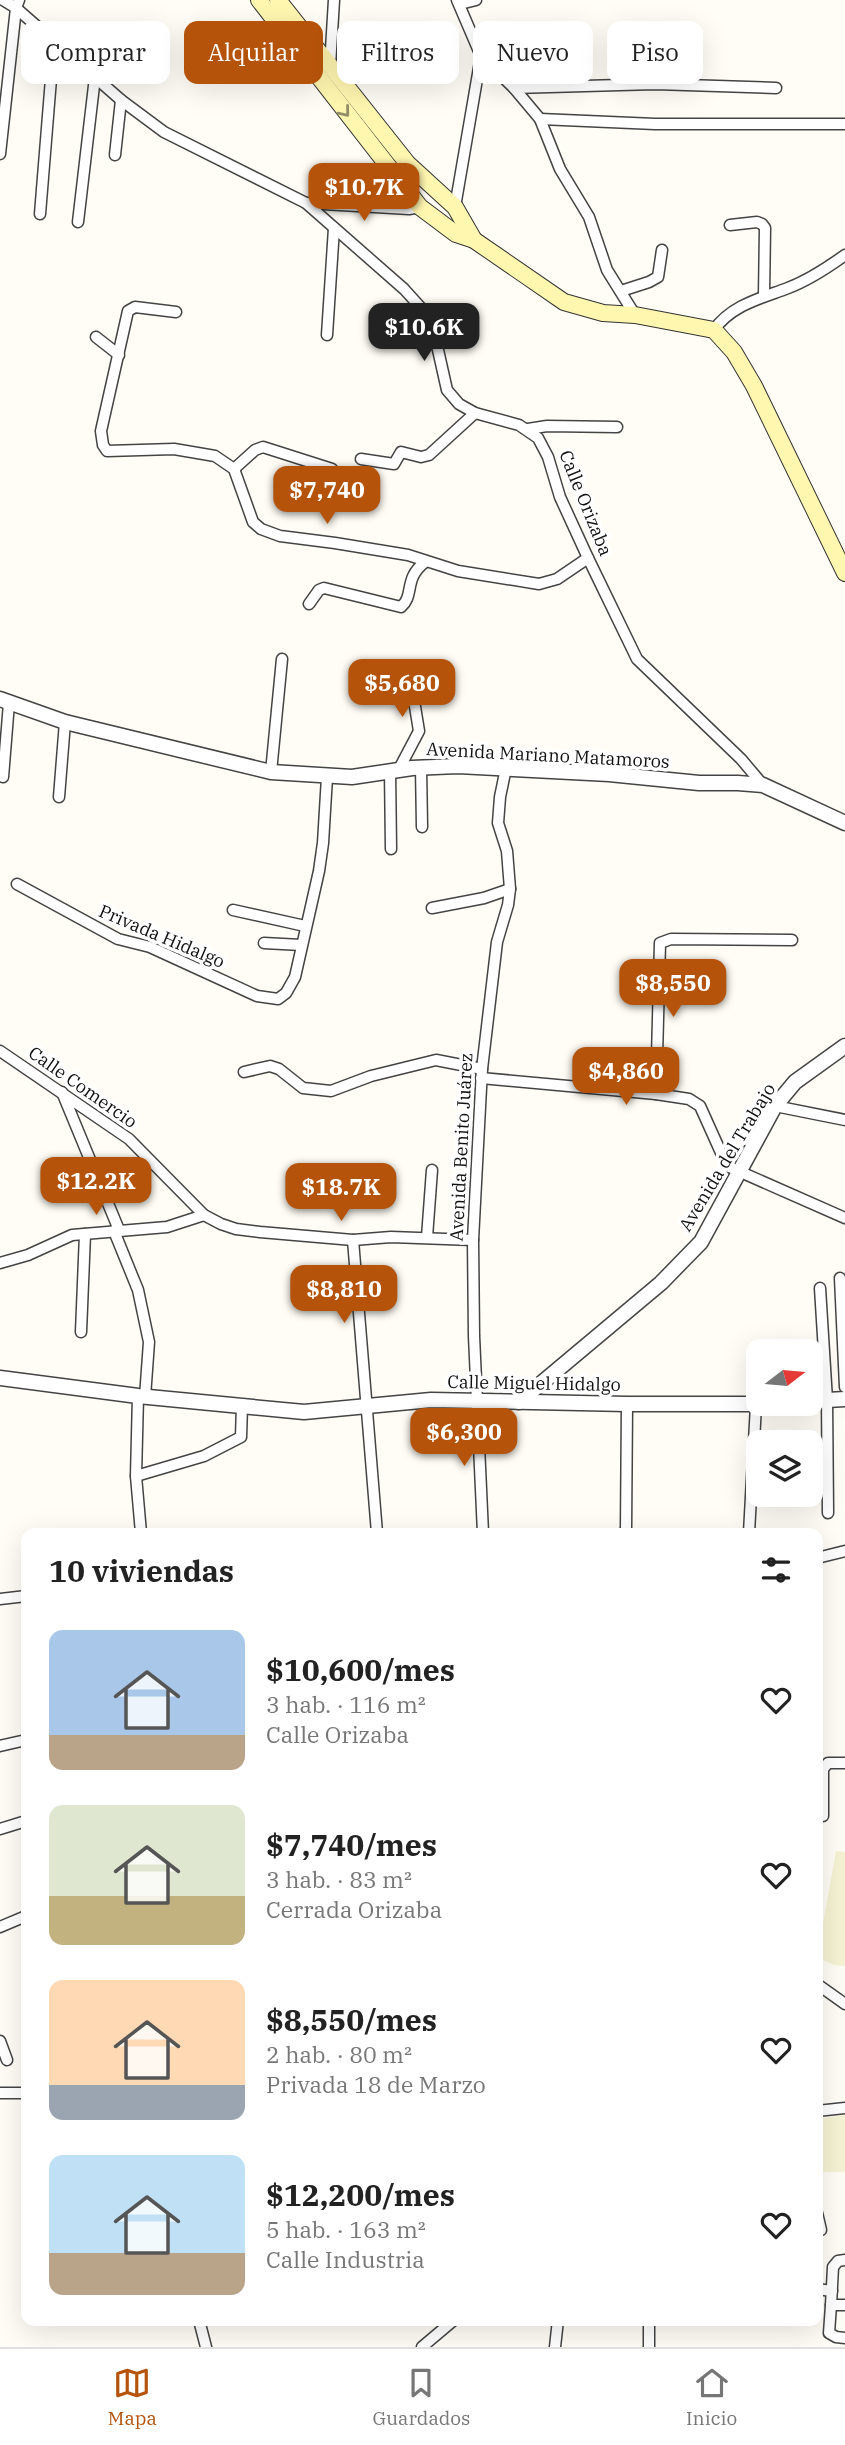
<!DOCTYPE html>
<html lang="es">
<meta charset="utf-8">
<style>
body{margin:0;font-family:"IBM Plex Serif",serif;background:#f6f6f6;color:#222;height:100vh;display:flex;flex-direction:column;font-size:26px;white-space:nowrap}
*{box-sizing:border-box;margin:0}
p{font-size:23px;color:#767676}
.icon{flex:none;width:38px;height:38px;fill:none;stroke:currentColor;stroke-width:2;stroke-linecap:round;stroke-linejoin:round}
.map{position:relative;flex:1;overflow:hidden}
.drawer{position:absolute;left:21px;top:1528px;width:802px;height:798px;display:flex;flex-direction:column;background:#fff;border-radius:14px;box-shadow:0 7px 28px #0002}
.drawer>*{flex:none}
.guide{position:absolute;left:21px;top:21px;width:803px;height:63px;display:flex;gap:14px}
.needle{width:46px;rotate:74deg}
.buttons{position:absolute;left:746px;top:1339px;display:grid;gap:14px}
.buttons a{display:grid;place-items:center;width:77px;height:77px;border-radius:14px;background:#fff;box-shadow:0 7px 28px #0002;font-size:35px}
.price{position:absolute;translate:-50% -60px;padding:0 16px;border-radius:14px;background:#b45309;color:#fff;font-size:23px;line-height:46px;filter:drop-shadow(0 2px 4px #0008)}
.price::after{content:'';position:absolute;left:50%;top:42px;width:21px;height:16px;margin-left:-10px;background:inherit;clip-path:polygon(0 0,100% 0,50% 100%)}
.price.on{background:#222;color:#fff}
ul{padding:0;list-style:none}
li{display:flex;align-items:center;gap:21px;height:175px;padding:0 28px}
li span{display:grid;place-items:center;flex:none;width:196px;height:140px;border-radius:14px;color:#555}
li>.icon{margin-inline-start:auto}
span .icon{width:84px;height:84px;fill:#fffc;stroke-width:1}
li b{font-size:30px}
h2{display:flex;justify-content:space-between;align-items:center;height:84px;padding:0 28px;font-size:30px}
.chip{padding:0 24px;border-radius:14px;background:#fff;box-shadow:0 7px 28px #0002;font-size:24px;line-height:63px}
.chip.on{background:#b45309;color:#fff}
.tab-bar{display:flex;justify-content:space-around;align-items:center;height:98px;border-top:2px solid #e0e0e0;background:#fff;font-size:19px;color:#767676}
.tab-bar a{display:grid;justify-items:center;gap:4px}
.tab-bar .on{color:#b45309}
.map>svg:first-child{display:block}
</style>
<div class="map">
<svg width="845" height="2347" viewBox="0 0 845 2347">
<rect width="100%" height="100%" fill="#fffdf5"/>
<!-- farmland -->
<g fill="#f6f3d4">
<path d="M 836,1851 L 845,1852 L 845,1966 L 834,1965 L 817,1957 Z"/>
<path d="M 845,2115 L 845,2172 L 817,2172 L 817,2119 Z"/>
</g>
<g fill="none" stroke-linecap="round" stroke-linejoin="round">
<!-- minor casing -->
<g stroke="#444" stroke-width="13">
<g id="minor">
<path d="M 3,0 L 16,8 L 121,100 L 164,132 L 306,203 L 404,289 L 423,310 L 434,332 L 447,390 L 459,404 L 475,413 L 519,425 L 538,438 L 548,457 L 560,497 L 588,558 L 637,659 L 741,759 L 763,785"/>
<path d="M 457,0 L 481,56 L 514,88 L 540,119 L 560,169 L 589,217 L 607,270 L 635,315"/>
<path d="M 460,4 L 476,0"/>
<path d="M 330,66 L 334,0"/>
<path d="M 514,88 L 655,84 L 776,88"/>
<path d="M 540,119 L 655,124 L 845,124"/>
<path d="M 0,154 L 16,8 L 19,0"/>
<path d="M 115,155 L 121,100"/>
<path d="M 306,203 L 409,209 L 420,207"/>
<path d="M 455,207 L 481,56 L 578,43"/>
<path d="M 40,214 L 54,42"/>
<path d="M 78,222 L 95,77"/>
<path d="M 730,225 L 757,222 L 762,224 L 765,228 L 764,295"/>
<path d="M 621,291 L 649,282 L 658,277 L 662,250"/>
<path d="M 176,312 L 135,307 L 128,311 L 101,431 L 103,445 L 107,451 L 174,449 L 215,456 L 234,469 L 253,522 L 261,529 L 280,536 L 335,543 L 408,555 L 458,571 L 539,584 L 557,579 L 588,558"/>
<path d="M 714,330 C 731,305 762,298 788,288 C 809,280 827,268 845,255"/>
<path d="M 327,335 L 334,228"/>
<path d="M 96,337 L 119,355"/>
<path d="M 528,429 L 547,426 L 617,427"/>
<path d="M 361,459 L 394,464 L 401,452 L 421,457 L 429,455 L 475,413"/>
<path d="M 234,469 L 255,450 L 263,447 L 332,469"/>
<path d="M 309,604 L 319,590 L 324,588 L 401,607 C 415,595 403,579 425,562"/>
<path d="M 421,767 L 422,827"/>
<path d="M 399,769 L 419,731 L 409,670"/>
<path d="M 390,770 L 391,849"/>
<path d="M 271,772 L 282,659"/>
<path d="M 3,777 L 9,703"/>
<path d="M 59,797 L 65,722"/>
<path d="M 17,884 L 118,939 L 150,947 L 257,996 L 278,999 L 286,993 L 295,977 L 319,871 L 323,843 L 327,777"/>
<path d="M 432,908 L 484,898 L 510,889"/>
<path d="M 233,910 L 305,926"/>
<path d="M 264,943 L 301,945"/>
<path d="M 0,1051 L 129,1139 L 204,1215 L 221,1224 L 236,1229 L 260,1232 L 353,1240 L 391,1237 L 473,1240"/>
<path d="M 244,1072 L 270,1066 L 279,1069 L 303,1088 L 331,1091 L 371,1076 L 436,1060 L 482,1069"/>
<path d="M 481,1078 L 656,1094 L 689,1099 L 700,1106 L 727,1166 L 845,1218"/>
<path d="M 62,1092 L 119,1230"/>
<path d="M 656,1094 L 660,943 L 671,939 L 792,940"/>
<path d="M 775,1106 L 845,1120"/>
<path d="M 114,1231 L 138,1290 L 149,1342 L 145,1397"/>
<path d="M 427,1237 L 432,1170"/>
<path d="M 353,1240 L 377,1533"/>
<path d="M 0,1263 L 28,1255 L 72,1235 L 167,1227 L 204,1215"/>
<path d="M 840,1278 L 845,1387"/>
<path d="M 820,1288 L 827,1400 L 828,1513"/>
<path d="M 81,1332 L 85,1234"/>
<path d="M 138,1396 L 136,1476 L 141,1533"/>
<path d="M 136,1476 L 204,1456 L 241,1437 L 242,1406"/>
<path d="M 483,1533 L 474,1336 L 473,1240 L 482,1069 L 497,942 L 508,905 L 510,889 L 507,851 L 498,823 L 500,797 L 506,768"/>
<path d="M 623,1533 L 626,1530 L 627,1404"/>
<path d="M 749,1533 L 756,1405"/>
<path d="M 817,1558 L 845,1551"/>
<path d="M 0,1599 L 26,1596"/>
<path d="M 0,1746 L 26,1740"/>
<path d="M 823,1816 L 823,1769 L 828,1763 L 845,1763"/>
<path d="M 0,1829 L 26,1821"/>
<path d="M 0,1927 L 26,1916"/>
<path d="M 817,1984 L 845,2004"/>
<path d="M 0,2041 L 7,2060"/>
<path d="M 0,2093 L 26,2093"/>
<path d="M 817,2111 L 845,2108"/>
<path d="M 817,2213 L 821,2230"/>
<path d="M 845,2260 L 838,2261 L 833,2267 L 831,2305 L 845,2305"/>
<path d="M 817,2289 L 832,2291"/>
<path d="M 831,2305 L 829,2333 L 836,2337 L 845,2338"/>
<path d="M 199,2320 L 206,2347"/>
<path d="M 422,2347 L 454,2320"/>
<path d="M 555,2347 L 558,2320"/>
<path d="M 649,2347 L 649,2320"/>
</g>
</g>
<!-- tertiary casing -->
<g stroke="#444" stroke-width="17">
<g id="tertiary">
<path d="M 0,699 L 65,722 L 271,772 L 352,777 L 412,768 L 458,766 L 609,774 L 699,783 L 738,783 L 763,785 L 845,823"/>
<path d="M 0,1378 L 138,1396 L 304,1412 L 431,1400 L 627,1404 L 776,1404"/>
<path d="M 810,1401 L 845,1399"/>
<path d="M 519,1402 L 661,1283 L 701,1242 L 775,1106 L 795,1082 L 845,1046"/>
</g>
</g>
<!-- secondary casing -->
<g stroke="#333" stroke-width="18">
<g id="secondary">
<path d="M 259,0 L 420,207 L 456,234 L 474,240 L 564,302 L 603,313 L 635,315 L 714,330 L 734,352 L 754,386 L 845,573"/>
<path d="M 278,0 L 408,164 L 455,207 L 474,240"/>
</g>
</g>
<!-- minor -->
<use href="#minor" stroke="#fff" stroke-width="10"/>
<!-- tertiary -->
<use href="#tertiary" stroke="#fff" stroke-width="14"/>
<!-- secondary -->
<use href="#secondary" stroke="#fff6b0" stroke-width="16"/>
</g>
<!-- one-way arrows -->
<defs><path id="oneway-chevron" d="M-2-3.5L2.5 0L-2 3.5" fill="none" stroke-width="1.6" stroke-linecap="round" stroke-linejoin="round" transform="scale(1.75)"/></defs>
<use stroke="#948f68" href="#oneway-chevron" transform="translate(345 112) rotate(51)"/>
<g text-anchor="middle" dominant-baseline="central" stroke-width="7" stroke-linejoin="round" paint-order="stroke">
<!-- street labels -->
<g font-size="18" fill="#111" stroke="#fff">
<text transform="translate(586 503) rotate(68)">Calle Orizaba</text>
<text transform="translate(548 755) rotate(3)">Avenida Mariano Matamoros</text>
<text transform="translate(162 936) rotate(23)">Privada Hidalgo</text>
<text transform="translate(83 1087) rotate(35)">Calle Comercio</text>
<text transform="translate(461 1147) rotate(-87)">Avenida Benito Juárez</text>
<text transform="translate(727 1157) rotate(-59)">Avenida del Trabajo</text>
<text transform="translate(534 1383) rotate(1)">Calle Miguel Hidalgo</text>
</g>
</g>
</svg>
<div class="buttons">
<a><svg class="needle" viewBox="-14 -14 28 28"><path d="M0-13l5 13h-10z" fill="#e53935"/><path d="M0 13l5-13h-10z" fill="#767676"/></svg></a>
<a><svg class="icon" aria-label="layers" viewBox="0 0 24 24"><path d="M12 4l9 5-9 5-9-5zM3 14l9 5 9-5"/></svg></a>
</div>
<b class="price" style="left:364px;top:223px">$10.7K</b>
<b class="price on" style="left:424px;top:363px">$10.6K</b>
<b class="price" style="left:327px;top:526px">$7,740</b>
<b class="price" style="left:402px;top:719px">$5,680</b>
<b class="price" style="left:673px;top:1019px">$8,550</b>
<b class="price" style="left:626px;top:1107px">$4,860</b>
<b class="price" style="left:96px;top:1217px">$12.2K</b>
<b class="price" style="left:341px;top:1223px">$18.7K</b>
<b class="price" style="left:344px;top:1325px">$8,810</b>
<b class="price" style="left:464px;top:1468px">$6,300</b>
<div class="guide">
<a class="chip">Comprar</a>
<a class="chip on">Alquilar</a>
<a class="chip">Filtros</a>
<a class="chip">Nuevo</a>
<a class="chip">Piso</a>
</div>
<section class="drawer">
<h2>10 viviendas<svg class="icon" aria-label="filters" viewBox="0 0 24 24"><path d="M4 7h16M4 17h16"/><circle cx="9" cy="7" r="2"/><circle cx="15" cy="17" r="2"/></svg></h2>
<ul>
<li><span style="background:linear-gradient(#a9c7e8 75%,#b9a48a 0)"><svg class="icon" aria-label="home" viewBox="0 0 24 24"><path d="M3 11l9-7 9 7M6 9v11h12V9"/></svg></span><div><b>$10,600/mes</b><p>3 hab. · 116 m²</p><p>Calle Orizaba</p></div><svg class="icon" aria-label="heart" viewBox="0 0 24 24"><path d="M12 20l-8-8c-3-5 5-10 8-4 3-6 11-1 8 4z"/></svg></li>
<li><span style="background:linear-gradient(#dfe7d0 65%,#c2b280 0)"><svg class="icon" aria-label="home" viewBox="0 0 24 24"><path d="M3 11l9-7 9 7M6 9v11h12V9"/></svg></span><div><b>$7,740/mes</b><p>3 hab. · 83 m²</p><p>Cerrada Orizaba</p></div><svg class="icon" aria-label="heart" viewBox="0 0 24 24"><path d="M12 20l-8-8c-3-5 5-10 8-4 3-6 11-1 8 4z"/></svg></li>
<li><span style="background:linear-gradient(#ffd9b3 75%,#9aa5b1 0)"><svg class="icon" aria-label="home" viewBox="0 0 24 24"><path d="M3 11l9-7 9 7M6 9v11h12V9"/></svg></span><div><b>$8,550/mes</b><p>2 hab. · 80 m²</p><p>Privada 18 de Marzo</p></div><svg class="icon" aria-label="heart" viewBox="0 0 24 24"><path d="M12 20l-8-8c-3-5 5-10 8-4 3-6 11-1 8 4z"/></svg></li>
<li><span style="background:linear-gradient(#bfe0f5 70%,#b9a48a 0)"><svg class="icon" aria-label="home" viewBox="0 0 24 24"><path d="M3 11l9-7 9 7M6 9v11h12V9"/></svg></span><div><b>$12,200/mes</b><p>5 hab. · 163 m²</p><p>Calle Industria</p></div><svg class="icon" aria-label="heart" viewBox="0 0 24 24"><path d="M12 20l-8-8c-3-5 5-10 8-4 3-6 11-1 8 4z"/></svg></li>
</ul>
</section>
</div>
<nav class="tab-bar">
<a class="on"><svg class="icon" aria-label="map" viewBox="0 0 24 24"><path d="M3 6l6-2 6 2 6-2v14l-6 2-6-2-6 2zM9 4v14M15 6v14"/></svg>Mapa</a>
<a><svg class="icon" aria-label="saved" viewBox="0 0 24 24"><path d="M7 4h10v16l-5-4-5 4z"/></svg>Guardados</a>
<a><svg class="icon" aria-label="home" viewBox="0 0 24 24"><path d="M3 11l9-7 9 7M6 9v11h12V9"/></svg>Inicio</a>
</nav>
